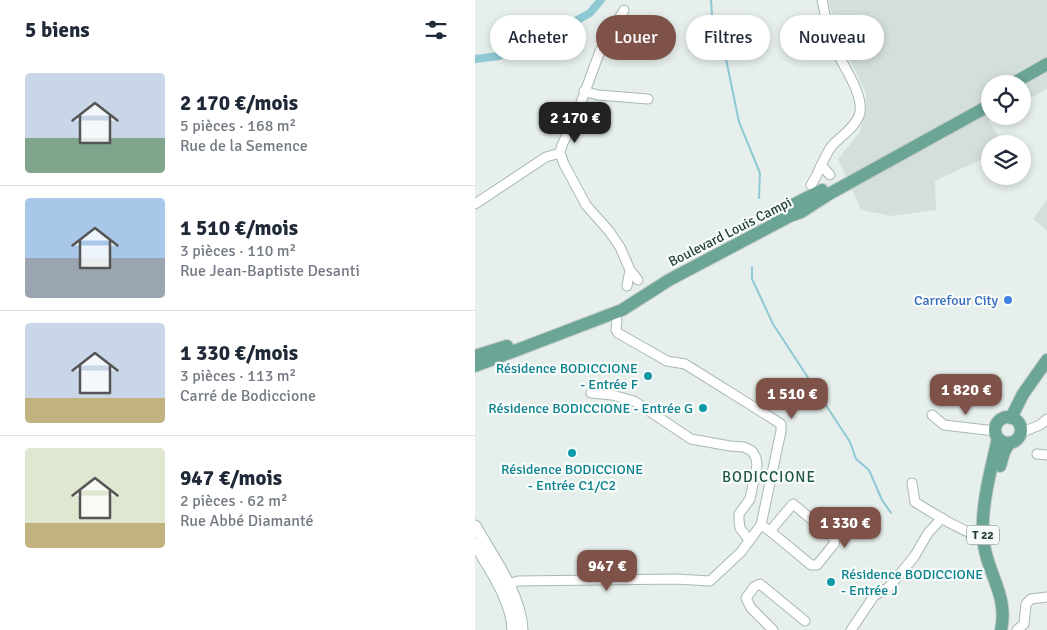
<!DOCTYPE html>
<html lang="fr">
<meta charset="utf-8">
<style>
body{margin:0;font-family:Signika,sans-serif;background:#f6f6f7;color:#1f2937;height:100vh;display:flex;flex-direction:column;font-size:19px;white-space:nowrap}
*{box-sizing:border-box;margin:0}
p{font-size:16px;color:#747a83}
.icon{flex:none;width:28px;height:28px;fill:none;stroke:currentColor;stroke-width:2;stroke-linecap:round;stroke-linejoin:round}
.map{position:relative;flex:1;overflow:hidden}
.side{display:flex;flex-direction:column;background:#fff;width:475px}
.side>*{flex:none}
.hud{position:absolute;left:15px;top:15px;width:475px;height:45px;display:flex;gap:10px}
.buttons{position:absolute;left:506px;top:75px;display:grid;gap:10px}
.buttons a{display:grid;place-items:center;width:50px;height:50px;border-radius:50%;background:#fff;box-shadow:0 2px 8px #0003;font-size:25px}
.price{position:absolute;translate:-50% -42px;padding:0 11px;border-radius:10px;background:#7f5249;color:#fff;font-size:16px;line-height:32px;filter:drop-shadow(0 1px 2px #0008)}
.price::after{content:'';position:absolute;left:50%;top:30px;width:15px;height:11px;margin-left:-8px;background:inherit;clip-path:polygon(0 0,100% 0,50% 100%)}
.price.current{background:#222;color:#fff}
ul{padding:0;list-style:none}
li{display:flex;align-items:center;gap:15px;height:125px;padding:0 25px}
li+li{border-top:1px solid #e0e1e3}
li span{display:grid;place-items:center;flex:none;width:140px;height:100px;border-radius:5px;color:#555}
li>.icon{margin-inline-start:auto}
span .icon{width:60px;height:60px;fill:#fffc;stroke-width:1}
li b{font-size:21px}
h2{display:flex;justify-content:space-between;align-items:center;height:60px;padding:0 25px;font-size:21px}
.tag{padding:0 18px;border-radius:22px;background:#fff;box-shadow:0 2px 8px #0003;font-size:18px;line-height:45px}
.tag.current{background:#7f5249;color:#fff}
main{display:flex;flex:1;min-height:0}
.map>svg:first-child{display:block}
</style>
<main>
<section class="side">
<h2>5 biens<svg class="icon" aria-label="filters" viewBox="0 0 24 24"><path d="M4 7h16M4 17h16"/><circle cx="9" cy="7" r="2"/><circle cx="15" cy="17" r="2"/></svg></h2>
<ul>
<li><span style="background:linear-gradient(#c9d6e8 65%,#7fa58c 0)"><svg class="icon" aria-label="home" viewBox="0 0 24 24"><path d="M3 11l9-7 9 7M6 9v11h12V9"/></svg></span><div><b>2 170 €/mois</b><p>5 pièces · 168 m²</p><p>Rue de la Semence</p></div></li>
<li><span style="background:linear-gradient(#a9c7e8 60%,#9aa5b1 0)"><svg class="icon" aria-label="home" viewBox="0 0 24 24"><path d="M3 11l9-7 9 7M6 9v11h12V9"/></svg></span><div><b>1 510 €/mois</b><p>3 pièces · 110 m²</p><p>Rue Jean-Baptiste Desanti</p></div></li>
<li><span style="background:linear-gradient(#c9d6e8 75%,#c2b280 0)"><svg class="icon" aria-label="home" viewBox="0 0 24 24"><path d="M3 11l9-7 9 7M6 9v11h12V9"/></svg></span><div><b>1 330 €/mois</b><p>3 pièces · 113 m²</p><p>Carré de Bodiccione</p></div></li>
<li><span style="background:linear-gradient(#dfe7d0 75%,#c2b280 0)"><svg class="icon" aria-label="home" viewBox="0 0 24 24"><path d="M3 11l9-7 9 7M6 9v11h12V9"/></svg></span><div><b>947 €/mois</b><p>2 pièces · 62 m²</p><p>Rue Abbé Diamanté</p></div></li>
</ul>
</section>
<div class="map">
<svg width="572" height="630" viewBox="0 0 572 630">
<rect width="100%" height="100%" fill="#e6efeb"/>
<!-- built -->
<g fill="#d4dfda">
<path d="M 353,0 L 572,0 L 572,89 L 548,102 L 548,84 L 515,84 L 515,116 L 523,116 L 514,121 L 528,144 L 515,144 L 515,155 L 460,181 L 461,210 L 417,216 L 386,210 L 363,159 L 385,132 L 391,111 L 391,93 L 365,40 Z"/>
<path d="M 572,200 L 572,231 L 558,219 Z"/>
</g>
<g fill="none" stroke-linecap="round" stroke-linejoin="round">
<!-- stream -->
<g stroke="#8ec9d4" stroke-width="2">
<path d="M 236,0 L 238,31 L 251,59 L 264,122 L 285,173 L 284,198"/>
<path d="M 277,267 L 277,279 L 298,324 L 375,442 L 381,459 L 394,470 L 407,500 L 416,513"/>
</g>
<!-- canal -->
<path stroke="#8ec9d4" stroke-width="8" d="M 0,59 L 24,56 L 84,30 L 115,13 L 126,0"/>
<!-- minor casing -->
<g stroke="#a8b8b2" stroke-width="11">
<g id="minor">
<path d="M 149,10 L 125,51 L 101,116 L 87,145 L 85,153 L 89,164 L 111,205 L 134,231 L 145,247 L 155,270 L 163,280"/>
<path d="M 109,91 L 123,95 L 173,99"/>
<path d="M 346,165 L 355,175"/>
<path d="M 336,185 C 344,173 348,159 356,147 C 365,136 378,130 384,116 C 391,96 368,67 360,48 C 354,33 350,16 347,0"/>
<path d="M 0,204 L 71,157 L 85,153"/>
<path d="M 152,286 L 155,270"/>
<path d="M 116,393 L 137,395 L 159,401 L 216,439 L 255,446 L 269,447 L 277,451 L 281,458 L 282,465 L 275,499 L 264,514 L 264,520 L 265,528 L 274,540"/>
<path d="M 457,415 L 469,425 L 520,431"/>
<path d="M 545,433 L 565,425 L 572,419"/>
<path d="M 562,454 L 572,455"/>
<path d="M 437,483 L 440,502 C 459,514 492,535 515,539"/>
<path d="M 286,525 L 295,531 L 336,565 L 342,565 L 359,544 L 360,539 L 318,504 L 295,531"/>
<path d="M 27,586 L 43,581 L 201,579 L 235,581 L 266,552 L 286,525 L 306,431 L 306,424 L 210,364 L 192,361 L 143,333 L 141,330 L 142,320"/>
<path d="M 298,630 L 276,608 L 271,598 L 279,587 L 285,584 L 330,621"/>
<path d="M 376,630 L 399,596 L 414,587 L 439,557 L 453,533 L 467,518"/>
<path d="M 542,630 L 549,624 L 551,604 L 556,599 L 572,597"/>
</g>
</g>
<!-- secondary casing -->
<g stroke="#a4bbb3" stroke-width="13">
<g id="secondary">
<path d="M 0,526 C 17,556 46,595 47,630"/>
<path d="M 0,544 C 15,569 37,600 38,630"/>
</g>
</g>
<!-- primary casing -->
<g stroke="#c2cac8" stroke-width="14">
<g id="primary">
<path d="M 537,84 L 572,64"/>
<path d="M 300,214 L 347,190"/>
<path d="M 0,356 L 32,346"/>
<path d="M 0,366 L 147,310 L 194,280 L 315,216 L 326,212 L 354,194 L 515,105"/>
<circle cx="533" cy="430" r="13"/>
<path d="M 536,418 L 548,394 L 572,360"/>
<path d="M 523,438 C 516,470 506,504 508,537 C 510,571 534,594 526,630"/>
<path d="M 525,466 L 529,452 L 534,443"/>
</g>
</g>
<!-- minor -->
<use href="#minor" stroke="#fff" stroke-width="9"/>
<!-- secondary -->
<use href="#secondary" stroke="#fff" stroke-width="11"/>
<!-- primary -->
<use href="#primary" stroke="#6aa596" stroke-width="12"/>
</g>
<!-- markers -->
<circle fill="#3f7fe0" stroke="#f7fbf9" stroke-width="2" cx="533" cy="300" r="5"/>
<g fill="#0f9aa8" stroke="#f7fbf9" stroke-width="2">
<circle cx="173" cy="376" r="5"/>
<circle cx="228" cy="408" r="5"/>
<circle cx="97" cy="453" r="5"/>
<circle cx="356" cy="582" r="5"/>
</g>
<g text-anchor="middle" dominant-baseline="central" stroke-width="4.5" stroke-linejoin="round" paint-order="stroke">
<!-- shield labels -->
<rect fill="#f7fbf9" stroke="#637a73" stroke-width="1" x="492" y="525.5" width="32" height="19" rx="4"/>
<g font-size="12" font-weight="bold" fill="#24423a">
<text x="508" y="535">T 22</text>
</g>
<!-- street labels -->
<g font-size="14" fill="#24423a" stroke="#f7fbf9">
<text transform="translate(255 232) rotate(-27)">Boulevard Louis Campi</text>
</g>
<!-- shop labels -->
<g font-size="14" fill="#366cbe" stroke="#f7fbf9" text-anchor="end">
<text x="523" y="300">Carrefour City</text>
</g>
<!-- culture labels -->
<g font-size="14" fill="#0d838f" stroke="#f7fbf9" text-anchor="end">
<text x="163" y="368">Résidence BODICCIONE<tspan x="163" dy="16">- Entrée F</tspan></text>
<text x="218" y="408">Résidence BODICCIONE - Entrée G</text>
<text x="97" y="469" text-anchor="middle">Résidence BODICCIONE<tspan x="97" dy="16">- Entrée C1/C2</tspan></text>
<text x="366" y="574" text-anchor="start">Résidence BODICCIONE<tspan x="366" dy="16">- Entrée J</tspan></text>
</g>
<!-- neighbourhood labels -->
<g font-size="15" letter-spacing="1" fill="#1f5548" stroke="#f7fbf9">
<text x="294" y="477">BODICCIONE</text>
</g>
</g>
</svg>
<div class="buttons">
<a><svg class="icon" aria-label="locate" viewBox="0 0 24 24"><circle cx="12" cy="12" r="6"/><path d="M12 2v4M12 18v4M2 12h4M18 12h4"/></svg></a>
<a><svg class="icon" aria-label="layers" viewBox="0 0 24 24"><path d="M12 4l9 5-9 5-9-5zM3 14l9 5 9-5"/></svg></a>
</div>
<b class="price current" style="left:100px;top:144px">2 170 €</b>
<b class="price" style="left:491px;top:416px">1 820 €</b>
<b class="price" style="left:317px;top:420px">1 510 €</b>
<b class="price" style="left:370px;top:549px">1 330 €</b>
<b class="price" style="left:132px;top:592px">947 €</b>
<div class="hud">
<a class="tag">Acheter</a>
<a class="tag current">Louer</a>
<a class="tag">Filtres</a>
<a class="tag">Nouveau</a>
</div>
</div>
</main>
